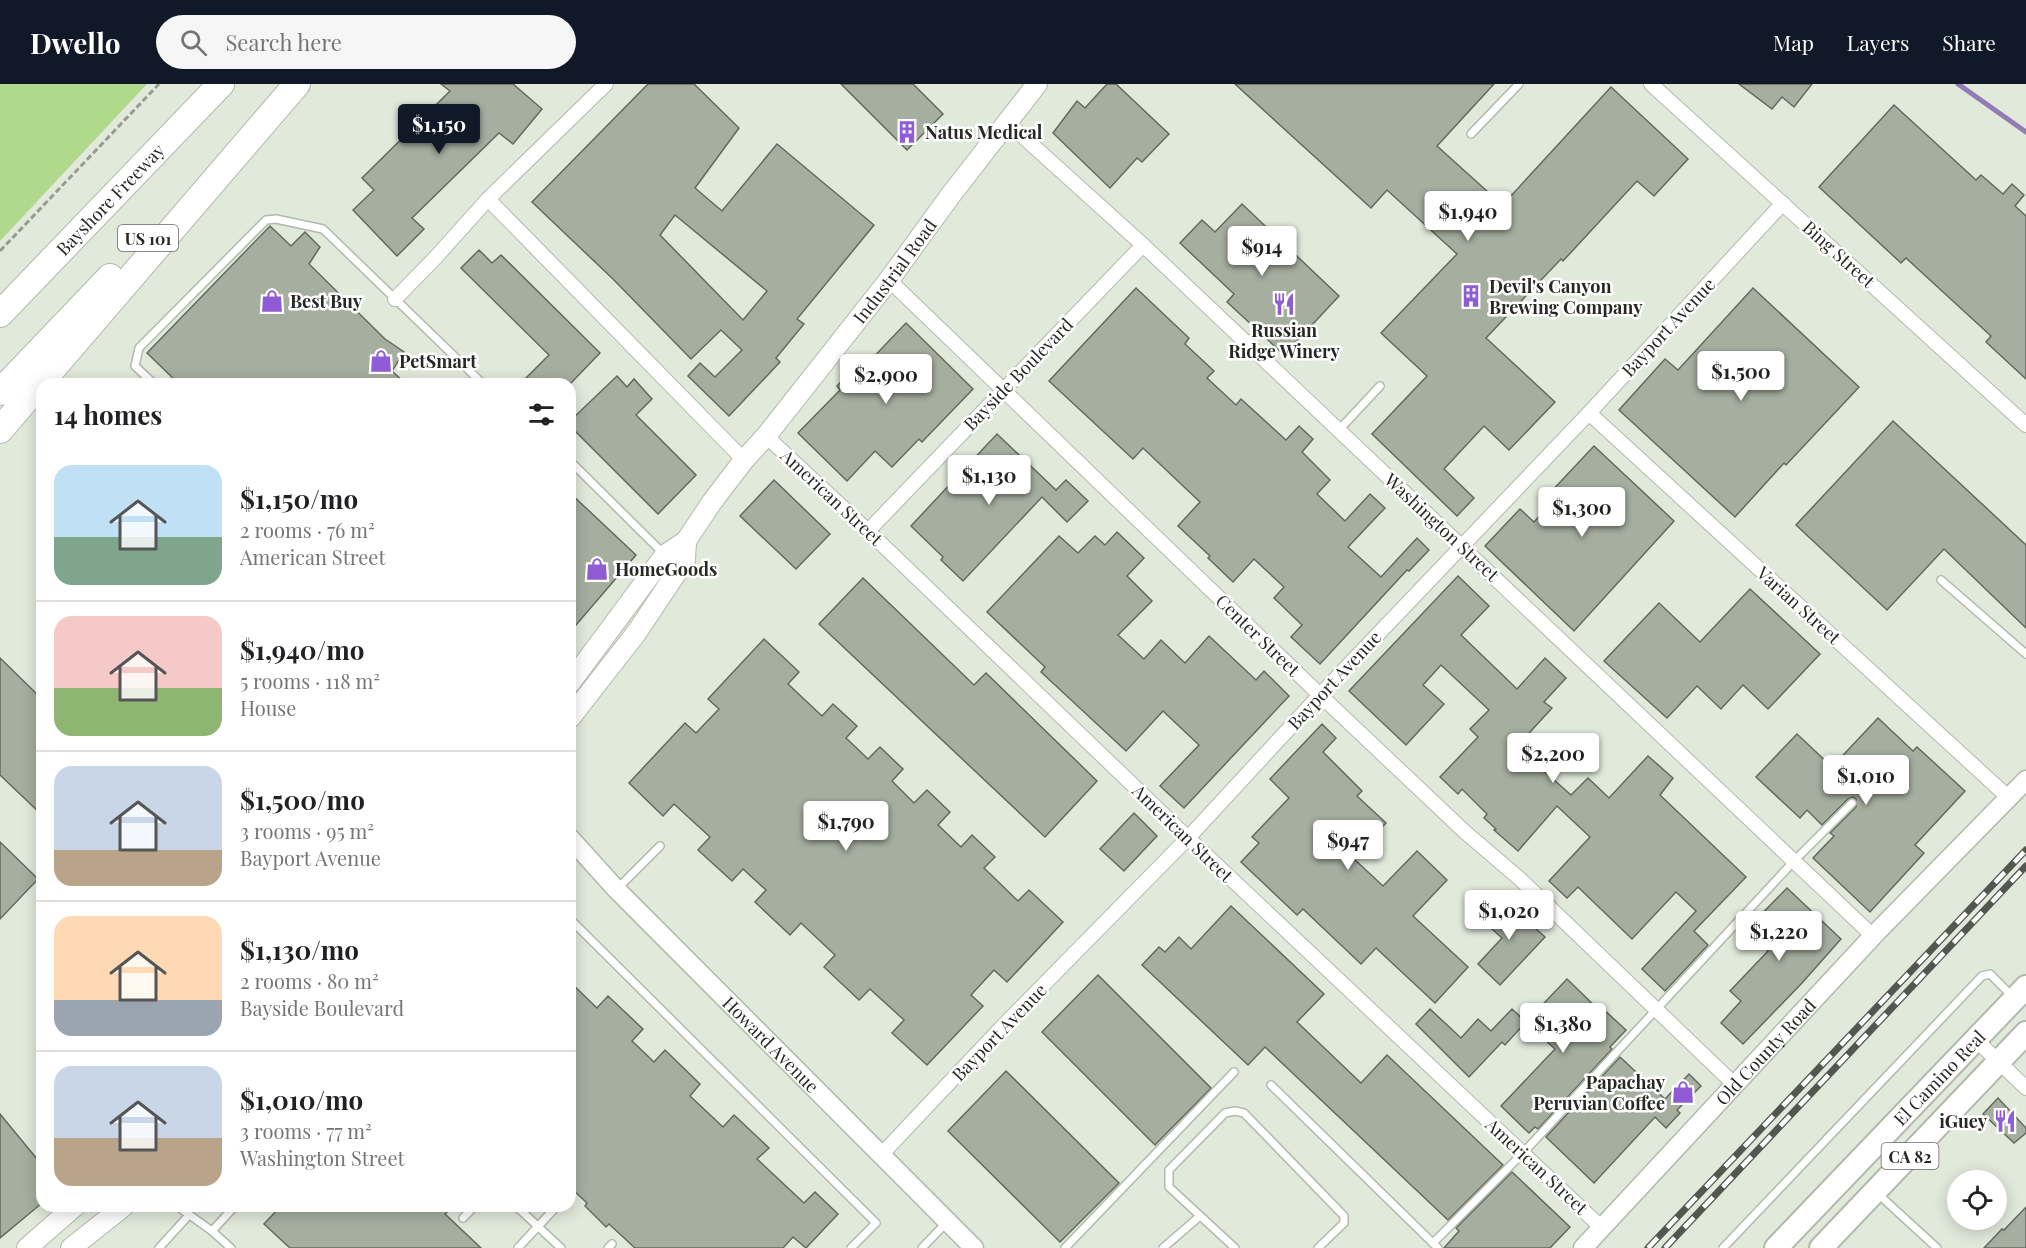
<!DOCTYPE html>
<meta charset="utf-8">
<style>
body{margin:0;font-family:"Playfair Display",serif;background:#f6f6f6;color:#202124;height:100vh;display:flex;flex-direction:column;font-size:22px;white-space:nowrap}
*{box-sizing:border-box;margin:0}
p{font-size:20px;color:#757577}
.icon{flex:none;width:33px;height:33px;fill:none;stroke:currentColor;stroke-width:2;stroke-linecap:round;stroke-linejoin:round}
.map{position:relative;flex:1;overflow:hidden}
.panel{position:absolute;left:36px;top:294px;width:540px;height:834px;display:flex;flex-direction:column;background:#fff;border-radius:18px;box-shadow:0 3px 15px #0003}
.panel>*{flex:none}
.tools{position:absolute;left:1947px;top:1086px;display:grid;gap:12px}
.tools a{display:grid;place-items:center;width:60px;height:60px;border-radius:50%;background:#fff;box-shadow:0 3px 15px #0003;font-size:30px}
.price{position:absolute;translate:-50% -51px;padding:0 14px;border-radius:6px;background:#fff;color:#222;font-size:20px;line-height:39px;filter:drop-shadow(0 2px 3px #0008)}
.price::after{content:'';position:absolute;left:50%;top:36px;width:18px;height:14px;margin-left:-9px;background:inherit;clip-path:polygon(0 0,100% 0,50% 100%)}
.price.current{background:#111827;color:#fff}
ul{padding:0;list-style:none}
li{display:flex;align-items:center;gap:18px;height:150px;padding:0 18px}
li+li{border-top:2px solid #e0e0e0}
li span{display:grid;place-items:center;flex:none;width:168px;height:120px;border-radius:18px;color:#555}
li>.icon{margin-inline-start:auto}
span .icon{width:72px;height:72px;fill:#fffc;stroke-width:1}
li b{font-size:26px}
h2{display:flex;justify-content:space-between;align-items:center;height:72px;padding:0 18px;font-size:26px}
header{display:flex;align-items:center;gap:36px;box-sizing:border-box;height:84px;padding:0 30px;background:#111827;color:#fff}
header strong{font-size:28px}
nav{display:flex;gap:33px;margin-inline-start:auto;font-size:21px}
.search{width:420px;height:54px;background:#f6f6f6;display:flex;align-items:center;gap:15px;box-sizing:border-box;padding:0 21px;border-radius:33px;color:#757577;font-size:22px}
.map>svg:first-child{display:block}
</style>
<header>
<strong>Dwello</strong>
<div class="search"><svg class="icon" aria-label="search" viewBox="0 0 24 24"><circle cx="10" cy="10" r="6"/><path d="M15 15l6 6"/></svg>Search here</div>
<nav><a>Map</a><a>Layers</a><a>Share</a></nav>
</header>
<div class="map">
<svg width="2026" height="1164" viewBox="0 0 2026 1164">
<rect width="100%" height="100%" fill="#e1e9db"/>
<!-- green -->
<path fill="#b1d98b" d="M 0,0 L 147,0 L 0,157 Z"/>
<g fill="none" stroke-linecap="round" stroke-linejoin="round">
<!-- stream -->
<path stroke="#917cb5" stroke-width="5" d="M 1958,0 L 2026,48"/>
</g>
<!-- building -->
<g fill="#a6aea0" stroke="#636a5e" stroke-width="1.5" fill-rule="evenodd">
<path d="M 441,0 L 513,0 L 542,25 L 513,60 L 499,49 L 412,134 L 424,145 L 397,172 L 353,126 L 374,106 L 362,94 L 450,7 Z"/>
<path d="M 648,0 L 694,0 L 739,44 L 695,104 L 722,127 L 777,60 L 874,141 L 797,235 L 804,240 L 776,274 L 780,278 L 729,332 L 688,292 L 700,279 L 715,293 L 742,266 L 721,246 L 691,275 L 614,196 L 532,118 ZM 675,131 L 767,207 L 743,236 L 660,151 Z"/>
<path d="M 841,0 L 913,0 L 943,30 L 907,66 Z"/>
<path d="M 1107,0 L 1116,0 L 1169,50 L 1142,78 L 1137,74 L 1110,104 L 1053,49 L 1077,17 L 1085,24 Z"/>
<path d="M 1235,0 L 1494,0 L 1437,62 L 1498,117 L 1509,114 L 1611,3 L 1688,75 L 1654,112 L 1637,97 L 1563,177 L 1561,175 L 1486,254 L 1555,318 L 1509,366 L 1484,342 L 1444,385 L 1474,414 L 1457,432 L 1372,350 L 1427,292 L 1381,249 L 1457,170 L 1387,106 L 1371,124 Z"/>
<path d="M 1739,0 L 1812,0 L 1794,23 L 1782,13 L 1772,25 Z"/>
<path d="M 1894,21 L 1976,96 L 1981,91 L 2003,110 L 2012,100 L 2024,111 L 2015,122 L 2026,132 L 2026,295 L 1986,258 L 1991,252 L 1906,174 L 1901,179 L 1819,103 Z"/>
<path d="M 1242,120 L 1339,212 L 1284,271 L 1227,218 L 1234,210 L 1180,159 L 1202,136 L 1215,148 Z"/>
<path d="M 270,142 L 291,162 L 305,148 L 320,163 L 309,180 L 385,255 L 404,268 L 392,287 L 406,300 L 179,300 L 147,269 Z"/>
<path d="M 479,166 L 492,179 L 501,171 L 600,269 L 570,300 L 520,300 L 549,271 L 461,184 Z"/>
<path d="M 1136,204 L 1189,254 L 1185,260 L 1214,287 L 1207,294 L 1236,321 L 1241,315 L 1286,356 L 1299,342 L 1313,355 L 1302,368 L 1330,396 L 1317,410 L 1345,437 L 1370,410 L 1385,424 L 1348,463 L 1381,493 L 1417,454 L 1429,466 L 1409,487 L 1407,486 L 1320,580 L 1291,553 L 1302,541 L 1274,514 L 1284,503 L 1254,475 L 1233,498 L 1208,474 L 1210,472 L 1178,442 L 1200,418 L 1143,364 L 1133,375 L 1049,297 Z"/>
<path d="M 1753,204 L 1859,303 L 1786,381 L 1784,379 L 1735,433 L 1619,326 L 1665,275 L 1678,286 Z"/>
<path d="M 906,239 L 973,305 L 922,358 L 919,355 L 892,383 L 875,367 L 847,397 L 798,349 L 840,306 L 837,302 L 859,279 L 864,283 Z"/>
<path d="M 617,292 L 627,303 L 634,295 L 652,315 L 636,331 L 696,391 L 658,430 L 570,342 L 570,337 Z"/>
<path d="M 1893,337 L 2026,461 L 2026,544 L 1944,465 L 1887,526 L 1796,441 Z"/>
<path d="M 997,350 L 1056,406 L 1066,396 L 1088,417 L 1067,438 L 1042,413 L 963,497 L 941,476 L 943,473 L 911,442 Z"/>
<path d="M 1594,362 L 1674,437 L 1574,547 L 1485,462 L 1520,425 L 1534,438 L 1554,417 L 1548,411 Z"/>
<path d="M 774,396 L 830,450 L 796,485 L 740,432 Z"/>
<path d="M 570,409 L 636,471 L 570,548 Z"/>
<path d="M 1117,448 L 1144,474 L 1127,492 L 1152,517 L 1118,551 L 1144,575 L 1161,556 L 1185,579 L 1209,552 L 1256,596 L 1264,587 L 1289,612 L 1184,724 L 1160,702 L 1199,661 L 1163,627 L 1126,667 L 1041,588 L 1045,583 L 987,528 L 1059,452 L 1078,469 L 1095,452 L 1105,461 Z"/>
<path d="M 1458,492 L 1489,522 L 1461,551 L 1517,605 L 1545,574 L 1566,594 L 1544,618 L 1552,624 L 1519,660 L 1546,685 L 1544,687 L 1571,711 L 1588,694 L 1609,714 L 1648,672 L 1673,694 L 1660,711 L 1746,793 L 1694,847 L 1708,861 L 1665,907 L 1642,885 L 1696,827 L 1676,808 L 1632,855 L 1578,803 L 1567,814 L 1549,797 L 1590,753 L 1557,722 L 1518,767 L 1494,746 L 1496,745 L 1484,734 L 1487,730 L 1462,705 L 1458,710 L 1440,693 L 1478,653 L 1470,645 L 1489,626 L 1441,581 L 1423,601 L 1444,620 L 1406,661 L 1349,607 Z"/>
<path d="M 863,494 L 974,601 L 986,589 L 1097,697 L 1045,753 L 819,540 Z"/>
<path d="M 1750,505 L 1820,570 L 1768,625 L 1743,601 L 1721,625 L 1697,602 L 1667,634 L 1604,577 L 1659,519 L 1700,558 Z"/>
<path d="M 764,555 L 799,588 L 788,600 L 822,632 L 833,620 L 857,642 L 846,654 L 868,675 L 880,663 L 903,685 L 892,697 L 914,719 L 927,706 L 950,728 L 938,741 L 961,763 L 972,751 L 995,773 L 984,784 L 1018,817 L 1029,806 L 1063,838 L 1007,898 L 994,886 L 971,911 L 983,922 L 927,981 L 892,949 L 904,936 L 870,905 L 859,916 L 824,883 L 835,871 L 801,839 L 790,851 L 755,818 L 766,806 L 743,785 L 732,797 L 698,766 L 710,753 L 674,720 L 663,732 L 629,699 L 685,639 L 696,649 L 719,625 L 708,615 Z"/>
<path d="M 0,574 L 42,615 L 42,731 L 0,691 Z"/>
<path d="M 1878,634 L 1913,667 L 1917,663 L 1965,707 L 1915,761 L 1924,769 L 1870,828 L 1813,774 L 1834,752 L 1830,749 L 1856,723 L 1856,715 L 1853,713 L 1848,715 L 1822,741 L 1807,726 L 1800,734 L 1756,693 L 1797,650 L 1832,683 Z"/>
<path d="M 1322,640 L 1336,654 L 1323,668 L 1362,707 L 1357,712 L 1386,739 L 1353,774 L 1383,802 L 1417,767 L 1447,796 L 1413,832 L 1468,883 L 1435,919 L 1376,864 L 1361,880 L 1303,825 L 1297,831 L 1241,778 L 1259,759 L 1252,753 L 1289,714 L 1270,695 Z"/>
<path d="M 1134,729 L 1157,752 L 1124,787 L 1100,765 Z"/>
<path d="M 0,758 L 38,795 L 0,835 Z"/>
<path d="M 1787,804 L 1841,855 L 1802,899 L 1743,960 L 1721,939 L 1741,917 L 1730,907 L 1768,867 L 1746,846 Z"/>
<path d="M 1502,814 L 1545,853 L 1500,901 L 1478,880 L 1502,854 L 1482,836 Z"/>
<path d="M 1231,822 L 1324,910 L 1297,938 L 1361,999 L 1387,971 L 1503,1081 L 1448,1136 L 1265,963 L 1248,981 L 1142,881 L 1159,863 L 1165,868 L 1179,853 L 1191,865 Z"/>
<path d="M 1098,891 L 1211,1004 L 1155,1061 L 1042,948 Z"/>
<path d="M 1567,895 L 1601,928 L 1603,925 L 1626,946 L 1610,963 L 1612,965 L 1538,1045 L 1535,1043 L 1529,1049 L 1501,1022 L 1555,965 L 1526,938 Z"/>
<path d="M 570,898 L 597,924 L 608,912 L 643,945 L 632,957 L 654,978 L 665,966 L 700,1000 L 690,1012 L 723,1043 L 734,1031 L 769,1064 L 757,1075 L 804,1119 L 815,1108 L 838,1130 L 806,1164 L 793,1153 L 783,1164 L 635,1164 L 609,1140 L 606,1143 L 585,1122 L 587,1119 L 570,1103 Z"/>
<path d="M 1430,925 L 1461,954 L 1478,935 L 1491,947 L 1512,925 L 1526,938 L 1505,961 L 1502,958 L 1469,993 L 1416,940 Z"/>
<path d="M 1620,973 L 1665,1015 L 1689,990 L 1701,1002 L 1677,1026 L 1680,1029 L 1666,1044 L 1655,1033 L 1594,1099 L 1546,1053 Z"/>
<path d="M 1006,987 L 1119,1099 L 1060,1158 L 948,1047 Z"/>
<path d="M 1998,1014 L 2026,1044 L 2026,1049 L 2014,1059 L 1983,1030 Z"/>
<path d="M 0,1030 L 42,1081 L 42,1119 L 0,1154 Z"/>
<path d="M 1512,1088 L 1570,1143 L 1550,1164 L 1444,1164 L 1459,1147 L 1456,1144 Z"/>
<path d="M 281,1122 L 454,1122 L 445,1130 L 481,1164 L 290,1164 L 264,1140 Z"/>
<path d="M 2026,1123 L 2026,1164 L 1984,1164 L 2002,1145 L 2004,1146 Z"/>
</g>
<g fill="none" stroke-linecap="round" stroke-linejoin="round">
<!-- service casing -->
<g stroke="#b1b9ab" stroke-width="10">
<g id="service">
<path d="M 1471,50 L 1519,0"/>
<path d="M 154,300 L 135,282 L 139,264 L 266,136 L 276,135 L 323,145 L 483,300"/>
<path d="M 1339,346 L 1380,302"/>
<path d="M 570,377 L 664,470"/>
<path d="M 1941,496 L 2026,570"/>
<path d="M 618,804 L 660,762"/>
<path d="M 570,835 L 876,1139 L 851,1164"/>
<path d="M 1271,1001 L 1438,1164"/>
<path d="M 1877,1109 L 1937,1164"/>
<path d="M 177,1122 L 212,1147 L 231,1164"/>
<path d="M 516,1122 L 561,1164"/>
<path d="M 463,1134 L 475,1122"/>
<path d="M 212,1147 L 235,1122"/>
<path d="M 1433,1159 L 1523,1069 L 1794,777 L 1852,719"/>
<path d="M 159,1164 L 189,1131"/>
<path d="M 518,1164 L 557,1122"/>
<path d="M 608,1164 L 612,1160"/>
<path d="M 922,1164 L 946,1139"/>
<path d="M 1065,1164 L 1234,988"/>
<path d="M 1163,1164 L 1200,1132"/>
<path d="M 1235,1164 L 1169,1103 L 1169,1086 L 1225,1029 L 1235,1027 L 1244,1029 L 1344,1132 L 1344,1139 L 1318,1164"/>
<path d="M 1723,1164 L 1982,892 L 1990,890 L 2013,913"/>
</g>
</g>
<!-- minor casing -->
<g stroke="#b1b9ab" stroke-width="16">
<g id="minor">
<path d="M 1651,0 L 2026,341"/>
<path d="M 1008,39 L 1143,161 L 1873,852"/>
<path d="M 488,115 L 744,376"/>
<path d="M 889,196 L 1320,611 L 1465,748 L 1520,795 L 1735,1001"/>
<path d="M 395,215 L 436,173 L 488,115 L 606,0"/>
<path d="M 1589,329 L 2009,714"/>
<path d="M 766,352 L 868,447 L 1188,754 L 1602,1144"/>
<path d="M 868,447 L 1143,161"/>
<path d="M 1976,956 L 2026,1004"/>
<path d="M 882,1070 L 1000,945 L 1188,754 L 1320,611 L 1589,329 L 1783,119"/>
</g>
</g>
<!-- tertiary casing -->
<g stroke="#b1b9ab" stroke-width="21">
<g id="tertiary">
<path id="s1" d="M 570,754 L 616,805 L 974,1164"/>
<path id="s2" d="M 1583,1164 L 1873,852 L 2026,696"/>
</g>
</g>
<!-- secondary casing -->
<g stroke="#b1b9ab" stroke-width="22">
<g id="secondary">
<path id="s3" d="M 570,599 L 665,471 L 686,457 L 712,418 L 744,376 L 766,352 L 889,196 L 950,112 L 1037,0"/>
<path d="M 570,634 L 637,548 L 685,476 L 686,457"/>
<path d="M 27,1164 L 75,1122"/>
<path d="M 71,1164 L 124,1122"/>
</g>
</g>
<!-- primary casing -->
<g stroke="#b1b9ab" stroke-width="26">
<g id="primary">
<path id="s4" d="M 1776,1164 L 2026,903"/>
<path d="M 1821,1164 L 2026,949"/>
</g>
</g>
<!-- motorway casing -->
<g stroke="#b1b9ab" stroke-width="28">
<g id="motorway">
<path id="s5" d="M 0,230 L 221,0"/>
<path d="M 0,308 L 110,193"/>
<path d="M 0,346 L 297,0"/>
</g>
</g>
<!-- path -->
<path stroke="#969c91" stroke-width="3" stroke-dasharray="6 3" stroke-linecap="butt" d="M 0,167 L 159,0"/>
<!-- service -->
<use href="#service" stroke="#fff" stroke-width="7"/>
<!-- minor -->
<use href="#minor" stroke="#fff" stroke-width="14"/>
<!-- tertiary -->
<use href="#tertiary" stroke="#fff" stroke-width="18"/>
<!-- secondary -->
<use href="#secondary" stroke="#fff" stroke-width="20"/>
<!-- primary -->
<use href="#primary" stroke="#fff" stroke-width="22"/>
<!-- motorway -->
<use href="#motorway" stroke="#fff" stroke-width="26"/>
<!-- rail casing -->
<g stroke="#535750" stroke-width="7">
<g id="rail">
<path d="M 1648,1164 L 2026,766"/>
<path d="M 1665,1164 L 2026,782"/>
</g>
</g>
<!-- rail -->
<use href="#rail" stroke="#fff" stroke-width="4.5" stroke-dasharray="14" stroke-linecap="butt"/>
</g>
<!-- icons -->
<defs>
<g id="building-bare" transform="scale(1.8)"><path d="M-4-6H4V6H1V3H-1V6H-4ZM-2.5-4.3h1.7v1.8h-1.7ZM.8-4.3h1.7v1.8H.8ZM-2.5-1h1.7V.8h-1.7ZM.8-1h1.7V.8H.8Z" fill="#905cd5" stroke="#fff" stroke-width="2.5" paint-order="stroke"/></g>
<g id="shop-bare" transform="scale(1.8)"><path d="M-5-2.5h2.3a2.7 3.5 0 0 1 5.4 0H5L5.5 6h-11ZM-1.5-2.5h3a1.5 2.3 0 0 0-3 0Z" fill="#905cd5" stroke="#fff" stroke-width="2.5" paint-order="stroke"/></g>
<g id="restaurant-bare" transform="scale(1.8)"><path d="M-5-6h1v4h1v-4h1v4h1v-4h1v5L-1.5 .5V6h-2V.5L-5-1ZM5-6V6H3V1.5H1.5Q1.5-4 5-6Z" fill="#905cd5" stroke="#fff" stroke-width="2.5" paint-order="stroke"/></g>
</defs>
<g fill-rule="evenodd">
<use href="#building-bare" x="907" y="48"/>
<use href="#building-bare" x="1471" y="212"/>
<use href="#shop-bare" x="272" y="217"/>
<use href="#restaurant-bare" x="1284" y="220"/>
<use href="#shop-bare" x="381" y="277"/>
<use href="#shop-bare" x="597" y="485"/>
<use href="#shop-bare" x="1683" y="1008"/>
<use href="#restaurant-bare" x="2005" y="1037"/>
</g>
<g text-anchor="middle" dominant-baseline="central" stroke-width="5" stroke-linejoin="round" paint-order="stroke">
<!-- shield labels -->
<g fill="#fff" stroke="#666865" stroke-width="1.5">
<rect x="118" y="141" width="60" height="26" rx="4.5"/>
<rect x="1881.5" y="1059" width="57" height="26" rx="4.5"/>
</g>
<g font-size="16" font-weight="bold" fill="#252823">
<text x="148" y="154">US 101</text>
<text x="1910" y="1072">CA 82</text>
</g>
<!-- poi labels -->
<g font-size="18" font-weight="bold" fill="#252823" stroke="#fff" text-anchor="start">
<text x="925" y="48">Natus Medical</text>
<text x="1489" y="202">Devil's Canyon<tspan x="1489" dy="21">Brewing Company</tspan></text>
<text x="290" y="217">Best Buy</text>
<text x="1284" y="246" text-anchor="middle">Russian<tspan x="1284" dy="21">Ridge Winery</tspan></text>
<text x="399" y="277">PetSmart</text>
<text x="615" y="485">HomeGoods</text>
<text x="1665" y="998" text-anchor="end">Papachay<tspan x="1665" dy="21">Peruvian Coffee</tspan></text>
<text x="1987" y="1037" text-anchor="end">iGuey</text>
</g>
<!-- street labels -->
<g font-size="18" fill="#252823" stroke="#fff">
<text stroke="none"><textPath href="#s5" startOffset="159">Bayshore Freeway</textPath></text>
<text transform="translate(1839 170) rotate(42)">Bing Street</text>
<text stroke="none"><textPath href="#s3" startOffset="526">Industrial Road</textPath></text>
<text transform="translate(1668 243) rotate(-47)">Bayport Avenue</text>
<text transform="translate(1018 290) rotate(-46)">Bayside Boulevard</text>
<text transform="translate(832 413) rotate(43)">American Street</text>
<text transform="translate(1442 443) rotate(43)">Washington Street</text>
<text transform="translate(1799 521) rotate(42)">Varian Street</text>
<text transform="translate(1258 551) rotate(44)">Center Street</text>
<text transform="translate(1334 596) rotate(-47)">Bayport Avenue</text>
<text transform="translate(1183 749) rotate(44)">American Street</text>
<text transform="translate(999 948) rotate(-46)">Bayport Avenue</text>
<text stroke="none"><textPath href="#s1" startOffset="288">Howard Avenue</textPath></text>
<text stroke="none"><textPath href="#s2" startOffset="268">Old County Road</textPath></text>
<text stroke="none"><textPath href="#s4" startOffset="236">El Camino Real</textPath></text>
<text transform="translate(1537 1082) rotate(43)">American Street</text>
</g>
</g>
</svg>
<div class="tools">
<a><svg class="icon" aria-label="locate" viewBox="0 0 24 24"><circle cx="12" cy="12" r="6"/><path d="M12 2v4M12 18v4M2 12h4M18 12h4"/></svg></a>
</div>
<b class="price current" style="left:439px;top:71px">$1,150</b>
<b class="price" style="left:1468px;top:158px">$1,940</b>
<b class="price" style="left:1262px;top:193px">$914</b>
<b class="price" style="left:1741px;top:318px">$1,500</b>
<b class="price" style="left:886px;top:321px">$2,900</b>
<b class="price" style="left:989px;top:422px">$1,130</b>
<b class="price" style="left:1582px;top:454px">$1,300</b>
<b class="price" style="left:1553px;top:700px">$2,200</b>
<b class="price" style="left:1866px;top:722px">$1,010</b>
<b class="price" style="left:846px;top:768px">$1,790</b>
<b class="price" style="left:1348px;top:787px">$947</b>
<b class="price" style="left:1509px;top:857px">$1,020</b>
<b class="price" style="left:1779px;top:878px">$1,220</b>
<b class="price" style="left:1563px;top:970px">$1,380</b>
<section class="panel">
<h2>14 homes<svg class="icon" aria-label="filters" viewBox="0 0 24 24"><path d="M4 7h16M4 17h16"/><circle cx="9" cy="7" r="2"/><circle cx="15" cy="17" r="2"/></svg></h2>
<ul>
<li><span style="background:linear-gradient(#bfe0f5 60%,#7fa58c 0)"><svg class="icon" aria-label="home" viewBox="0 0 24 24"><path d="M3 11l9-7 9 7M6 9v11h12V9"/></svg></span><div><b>$1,150/mo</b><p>2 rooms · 76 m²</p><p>American Street</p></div></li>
<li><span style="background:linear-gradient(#f6c9c9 60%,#8fb573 0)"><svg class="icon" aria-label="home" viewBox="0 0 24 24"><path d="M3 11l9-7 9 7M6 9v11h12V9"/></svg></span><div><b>$1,940/mo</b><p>5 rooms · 118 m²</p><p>House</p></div></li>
<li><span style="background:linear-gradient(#c9d6e8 70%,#b9a48a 0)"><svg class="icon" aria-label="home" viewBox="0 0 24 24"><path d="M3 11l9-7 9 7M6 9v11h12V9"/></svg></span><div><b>$1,500/mo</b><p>3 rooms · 95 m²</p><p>Bayport Avenue</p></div></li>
<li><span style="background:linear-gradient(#ffd9b3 70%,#9aa5b1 0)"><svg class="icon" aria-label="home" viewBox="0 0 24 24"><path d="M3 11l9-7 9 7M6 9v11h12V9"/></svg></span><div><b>$1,130/mo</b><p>2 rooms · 80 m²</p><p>Bayside Boulevard</p></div></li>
<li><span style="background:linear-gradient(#c9d6e8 60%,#b9a48a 0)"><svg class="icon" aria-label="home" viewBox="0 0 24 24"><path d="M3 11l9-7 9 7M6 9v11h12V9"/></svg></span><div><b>$1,010/mo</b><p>3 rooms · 77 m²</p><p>Washington Street</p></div></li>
</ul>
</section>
</div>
